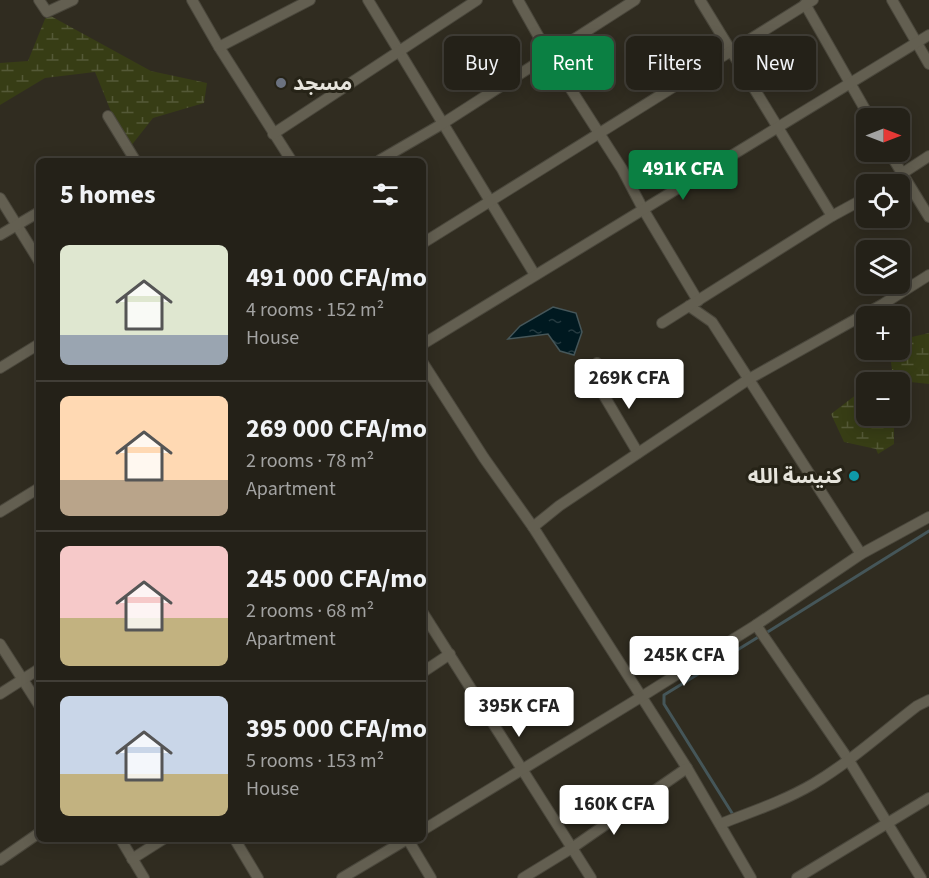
<!DOCTYPE html>
<meta charset="utf-8">
<style>
body{margin:0;font-family:"Source Sans 3","Noto Sans Arabic",sans-serif;background:#2c2921;color:#f1f3f6;height:100vh;display:flex;flex-direction:column;font-size:22px;white-space:nowrap}
*{box-sizing:border-box;margin:0}
p{font-size:20px;color:#a3a3a2}
.icon{flex:none;width:33px;height:33px;fill:none;stroke:currentColor;stroke-width:2;stroke-linecap:round;stroke-linejoin:round}
.map{position:relative;flex:1;overflow:hidden}
.side{position:absolute;left:36px;top:158px;width:390px;height:684px;display:flex;flex-direction:column;background:#242118;border-radius:9px;box-shadow:0 3px 15px #0003,0 0 0 2px #413e37}
.side>*{flex:none}
.banner{position:absolute;left:444px;top:36px;width:394px;height:54px;display:flex;gap:12px}
.needle{width:39px;rotate:90deg}
.buttons{position:absolute;left:856px;top:108px;display:grid;gap:12px}
.buttons a{display:grid;place-items:center;width:54px;height:54px;border-radius:9px;background:#242118;box-shadow:0 3px 15px #0003,0 0 0 2px #413e37;font-size:30px}
.price{position:absolute;translate:-50% -51px;padding:0 14px;border-radius:6px;background:#fff;color:#222;font-size:20px;line-height:39px;filter:drop-shadow(0 2px 3px #0008)}
.price::after{content:'';position:absolute;left:50%;top:36px;width:18px;height:14px;margin-left:-9px;background:inherit;clip-path:polygon(0 0,100% 0,50% 100%)}
.price.active{background:#0b8043;color:#fff}
ul{padding:0;list-style:none}
li{display:flex;align-items:center;gap:18px;height:150px;padding:0 24px}
li+li{border-top:2px solid #413e37}
li span{display:grid;place-items:center;flex:none;width:168px;height:120px;border-radius:9px;color:#555}
li>.icon{margin-inline-start:auto}
span .icon{width:72px;height:72px;fill:#fffc;stroke-width:1}
li b{font-size:26px}
h2{display:flex;justify-content:space-between;align-items:center;height:72px;padding:0 24px;font-size:26px}
.tag{padding:0 21px;border-radius:9px;background:#242118;box-shadow:0 3px 15px #0003,0 0 0 2px #413e37;font-size:21px;line-height:54px}
.tag.active{background:#0b8043;color:#fff}
.map>svg:first-child{display:block}
</style>
<div class="map">
<svg width="929" height="878" viewBox="0 0 929 878">
<defs>
<pattern id="wetland-marsh" width="20" height="14" patternUnits="userSpaceOnUse" patternTransform="scale(1.5)"><rect width="20" height="14" fill="#373d15"/><path d="M1 5h8M5 5V1M11 12h8M15 12V8" fill="none" stroke="#545937"/></pattern>
<pattern id="water-ripples" width="26" height="14" patternUnits="userSpaceOnUse" patternTransform="scale(1.5)"><rect width="26" height="14" fill="#001920"/><path d="M2 4q2-2 4 0t4 0M15 11q2-2 4 0t4 0" fill="none" stroke="#253a40"/></pattern>
</defs>
<rect width="100%" height="100%" fill="#302c20"/>
<!-- wetland -->
<g fill="url(#wetland-marsh)">
<path d="M 47,14 L 151,71 L 207,83 L 204,103 L 153,118 L 127,151 L 95,72 L 45,78 L 0,105 L 0,63 L 28,61 Z"/>
<path d="M 929,333 L 929,384 L 901,381 L 892,370 L 890,355 L 894,350 L 900,350 L 900,342 L 903,339 Z"/>
<path d="M 861,391 L 867,392 L 867,416 L 894,416 L 894,444 L 878,454 L 876,449 L 844,442 L 831,414 Z"/>
</g>
<!-- water -->
<path fill="url(#water-ripples)" stroke="#455659" stroke-width="1.5" d="M 553,307 L 576,313 L 582,332 L 574,355 L 560,351 L 548,334 L 508,339 L 520,326 Z"/>
<g fill="none" stroke-linecap="round" stroke-linejoin="round">
<!-- stream -->
<g stroke="#455659" stroke-width="3">
<path d="M 766,633 L 929,531"/>
<path d="M 732,813 L 664,704 L 664,695 L 760,636"/>
</g>
<!-- minor casing -->
<g stroke="#4a473c" stroke-width="12">
<g id="minor">
<path d="M 39,0 L 47,12 L 73,0"/>
<path d="M 192,0 L 219,47 L 291,160"/>
<path d="M 368,0 L 535,275"/>
<path d="M 518,0 L 549,55 L 622,169 L 643,209 L 698,301"/>
<path d="M 700,0 L 832,216"/>
<path d="M 892,0 L 929,64"/>
<path d="M 805,4 L 870,118"/>
<path d="M 219,47 L 310,0"/>
<path d="M 108,116 L 135,160"/>
<path d="M 273,134 L 477,0"/>
<path d="M 889,152 L 929,217"/>
<path d="M 380,160 L 442,124 L 635,0"/>
<path d="M 886,184 L 929,156"/>
<path d="M 0,198 L 39,261"/>
<path d="M 0,235 L 39,212"/>
<path d="M 423,243 L 813,0"/>
<path d="M 689,306 L 712,322 L 861,554"/>
<path d="M 662,323 L 832,216 L 867,197"/>
<path d="M 423,344 L 929,35"/>
<path d="M 423,363 L 484,458 L 533,527 L 687,768 L 751,878"/>
<path d="M 597,363 L 593,368 L 593,377 L 638,453"/>
<path d="M 0,368 L 39,344"/>
<path d="M 0,512 L 39,488"/>
<path d="M 533,527 L 559,506 L 749,379 L 883,304 L 929,275"/>
<path d="M 423,613 L 591,878"/>
<path d="M 756,625 L 848,759 L 921,878"/>
<path d="M 0,644 L 39,705"/>
<path d="M 423,672 L 450,654"/>
<path d="M 0,694 L 39,669"/>
<path d="M 720,824 C 751,812 784,801 813,784 C 850,762 883,732 917,706 L 929,700"/>
<path d="M 423,830 L 641,697 L 756,625 L 861,554 L 929,517"/>
<path d="M 120,838 L 144,878"/>
<path d="M 234,838 L 258,878"/>
<path d="M 407,838 L 431,878"/>
<path d="M 132,859 L 165,838"/>
<path d="M 0,860 L 39,833"/>
<path d="M 342,878 L 409,838"/>
<path d="M 523,878 L 572,848 L 687,768"/>
<path d="M 797,878 L 929,798"/>
</g>
</g>
<!-- minor -->
<use href="#minor" stroke="#635f51" stroke-width="10"/>
</g>
<!-- markers -->
<circle fill="#6b7280" stroke="#262317" stroke-width="2" cx="281" cy="83" r="6"/>
<circle fill="#0f9aa8" stroke="#262317" stroke-width="2" cx="854" cy="476" r="6"/>
<g text-anchor="middle" dominant-baseline="central" stroke-width="6" stroke-linejoin="round" paint-order="stroke">
<!-- poi labels -->
<g font-size="21" font-weight="bold" fill="#e7e5dd" stroke="#262317" text-anchor="start">
<text x="293" y="83">مسجد</text>
<text x="842" y="476" text-anchor="end">كنيسة الله</text>
</g>
</g>
</svg>
<div class="buttons">
<a><svg class="needle" viewBox="-14 -14 28 28"><path d="M0-13l5 13h-10z" fill="#e53935"/><path d="M0 13l5-13h-10z" fill="#a3a3a2"/></svg></a>
<a><svg class="icon" aria-label="locate" viewBox="0 0 24 24"><circle cx="12" cy="12" r="6"/><path d="M12 2v4M12 18v4M2 12h4M18 12h4"/></svg></a>
<a><svg class="icon" aria-label="layers" viewBox="0 0 24 24"><path d="M12 4l9 5-9 5-9-5zM3 14l9 5 9-5"/></svg></a>
<a>+</a>
<a>−</a>
</div>
<b class="price active" style="left:683px;top:201px">491K CFA</b>
<b class="price" style="left:629px;top:410px">269K CFA</b>
<b class="price" style="left:684px;top:687px">245K CFA</b>
<b class="price" style="left:519px;top:738px">395K CFA</b>
<b class="price" style="left:614px;top:836px">160K CFA</b>
<div class="banner">
<a class="tag">Buy</a>
<a class="tag active">Rent</a>
<a class="tag">Filters</a>
<a class="tag">New</a>
</div>
<section class="side">
<h2>5 homes<svg class="icon" aria-label="filters" viewBox="0 0 24 24"><path d="M4 7h16M4 17h16"/><circle cx="9" cy="7" r="2"/><circle cx="15" cy="17" r="2"/></svg></h2>
<ul>
<li><span style="background:linear-gradient(#dfe7d0 75%,#9aa5b1 0)"><svg class="icon" aria-label="home" viewBox="0 0 24 24"><path d="M3 11l9-7 9 7M6 9v11h12V9"/></svg></span><div><b>491 000 CFA/mo</b><p>4 rooms · 152 m²</p><p>House</p></div></li>
<li><span style="background:linear-gradient(#ffd9b3 70%,#b9a48a 0)"><svg class="icon" aria-label="home" viewBox="0 0 24 24"><path d="M3 11l9-7 9 7M6 9v11h12V9"/></svg></span><div><b>269 000 CFA/mo</b><p>2 rooms · 78 m²</p><p>Apartment</p></div></li>
<li><span style="background:linear-gradient(#f6c9c9 60%,#c2b280 0)"><svg class="icon" aria-label="home" viewBox="0 0 24 24"><path d="M3 11l9-7 9 7M6 9v11h12V9"/></svg></span><div><b>245 000 CFA/mo</b><p>2 rooms · 68 m²</p><p>Apartment</p></div></li>
<li><span style="background:linear-gradient(#c9d6e8 65%,#c2b280 0)"><svg class="icon" aria-label="home" viewBox="0 0 24 24"><path d="M3 11l9-7 9 7M6 9v11h12V9"/></svg></span><div><b>395 000 CFA/mo</b><p>5 rooms · 153 m²</p><p>House</p></div></li>
</ul>
</section>
</div>
